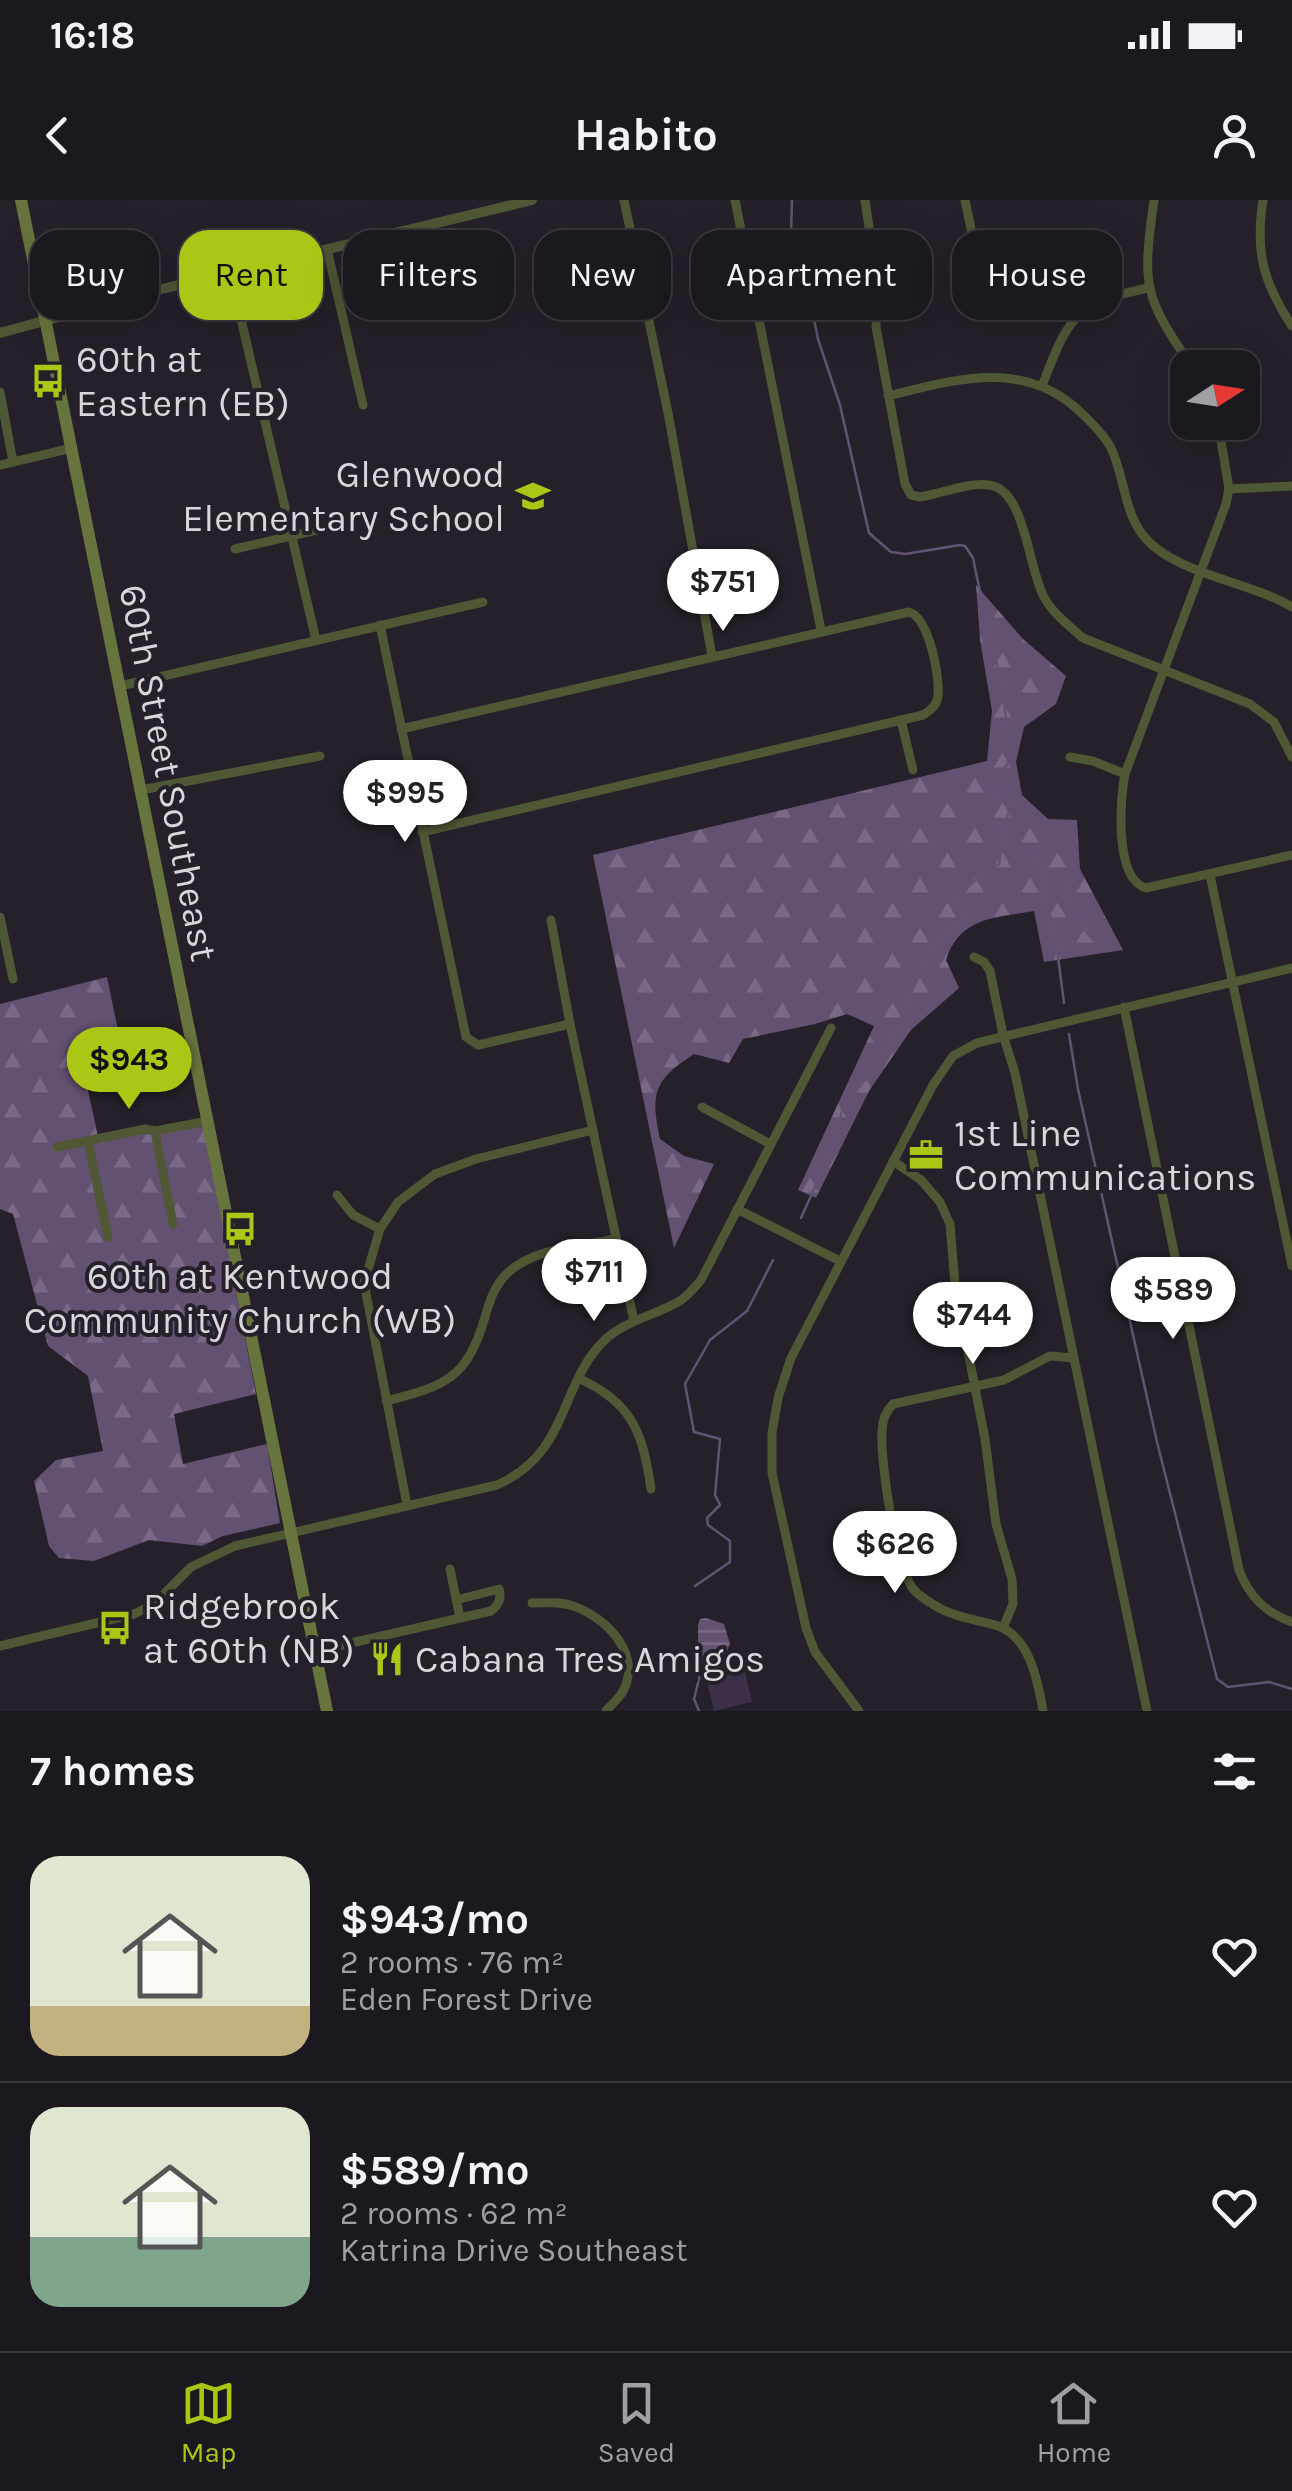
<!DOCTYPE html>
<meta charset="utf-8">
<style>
body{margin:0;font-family:Karla,sans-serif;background:#252128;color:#f1f3f6;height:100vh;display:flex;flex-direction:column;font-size:38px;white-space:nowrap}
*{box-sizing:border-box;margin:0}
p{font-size:32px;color:#a0a0a4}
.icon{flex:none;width:55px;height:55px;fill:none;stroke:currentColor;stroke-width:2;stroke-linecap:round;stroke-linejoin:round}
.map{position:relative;height:1511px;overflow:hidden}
.panel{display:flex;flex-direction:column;background:#1c181f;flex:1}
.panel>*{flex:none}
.top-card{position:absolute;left:30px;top:30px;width:1232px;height:90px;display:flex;gap:20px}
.needle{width:65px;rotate:78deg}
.fabs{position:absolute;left:1170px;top:150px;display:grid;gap:20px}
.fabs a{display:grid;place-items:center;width:90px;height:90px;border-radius:20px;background:#1c181f;box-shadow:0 10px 40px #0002,0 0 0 2px #3a373d;font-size:50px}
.price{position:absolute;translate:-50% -85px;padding:0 22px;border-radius:35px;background:#fff;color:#222;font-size:32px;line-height:65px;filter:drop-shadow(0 2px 5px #0008)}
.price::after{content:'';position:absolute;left:50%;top:60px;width:30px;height:22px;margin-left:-15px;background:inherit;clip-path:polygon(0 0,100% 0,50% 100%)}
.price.selected{background:#abc615;color:#111}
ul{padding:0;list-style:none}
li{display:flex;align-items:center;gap:30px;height:250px;padding:0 30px}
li+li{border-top:2px solid #3a373d}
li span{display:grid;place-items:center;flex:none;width:280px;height:200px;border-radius:30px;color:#555}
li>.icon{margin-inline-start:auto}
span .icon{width:120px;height:120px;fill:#fffc;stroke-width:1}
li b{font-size:42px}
h2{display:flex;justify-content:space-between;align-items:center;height:120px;padding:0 30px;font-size:42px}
.chip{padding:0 35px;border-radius:30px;background:#1c181f;box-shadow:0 10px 40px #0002,0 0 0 2px #3a373d;font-size:35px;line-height:90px}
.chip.selected{background:#abc615;color:#111}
.status{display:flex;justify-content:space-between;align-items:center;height:70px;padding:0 50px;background:#1c181f;direction:ltr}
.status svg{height:28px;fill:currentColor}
header{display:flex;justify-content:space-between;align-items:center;height:130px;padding:0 30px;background:#1c181f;font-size:45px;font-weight:700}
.menu{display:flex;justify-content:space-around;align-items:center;height:140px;border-top:2px solid #3a373d;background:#1c181f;font-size:28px;color:#a0a0a4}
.menu a{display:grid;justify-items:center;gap:5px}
.menu .selected{color:#abc615}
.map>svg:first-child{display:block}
</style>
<div class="status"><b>16:18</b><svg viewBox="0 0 49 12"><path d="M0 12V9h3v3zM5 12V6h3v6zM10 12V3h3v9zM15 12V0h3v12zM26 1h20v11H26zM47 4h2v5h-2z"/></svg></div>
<header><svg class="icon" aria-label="back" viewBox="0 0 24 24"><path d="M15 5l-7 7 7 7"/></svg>Habito<svg class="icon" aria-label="person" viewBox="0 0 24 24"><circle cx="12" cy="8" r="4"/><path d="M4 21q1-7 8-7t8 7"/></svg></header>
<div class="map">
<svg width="1292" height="1511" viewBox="0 0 1292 1511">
<defs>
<pattern id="forest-firs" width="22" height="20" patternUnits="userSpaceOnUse" patternTransform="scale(2.5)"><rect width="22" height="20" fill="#635172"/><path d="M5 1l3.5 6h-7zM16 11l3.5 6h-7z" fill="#796986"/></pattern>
<pattern id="water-rules" width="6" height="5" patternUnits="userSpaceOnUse" patternTransform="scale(2.5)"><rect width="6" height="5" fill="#645273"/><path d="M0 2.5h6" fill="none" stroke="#7a6a86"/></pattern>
</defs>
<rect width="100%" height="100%" fill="#252029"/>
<!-- forest -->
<g fill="url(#forest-firs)">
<path d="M 976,385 L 1023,439 L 1066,476 L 1056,504 L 1024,527 L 1016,562 L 1022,595 L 1048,619 L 1077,620 L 1080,669 L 1123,750 L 1044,762 L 1034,711 C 995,718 960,717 946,760 L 959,788 L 911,830 L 869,891 L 816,998 L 798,990 L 874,826 L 847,814 L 815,824 L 743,839 L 729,863 L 694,854 C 654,880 650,893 660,939 L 684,956 L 714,964 L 674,1048 L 593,655 L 987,561 L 992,511 L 980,440 Z"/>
<path d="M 107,777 L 126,869 L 85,877 L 99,941 L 202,919 L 256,1194 L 174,1214 L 183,1264 L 267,1244 L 280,1323 L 223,1336 L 202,1346 L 149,1340 L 94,1361 L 59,1358 L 49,1346 L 34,1281 L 56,1260 L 103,1251 L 88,1176 L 48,1146 L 13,1014 L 0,1009 L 0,804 Z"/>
</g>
<!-- pitch -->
<path fill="#3d2f48" d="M 744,1468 L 752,1502 L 714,1511 L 706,1477 Z"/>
<!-- water -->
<path fill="url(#water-rules)" d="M 706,1418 L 724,1424 L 730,1444 L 722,1463 L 705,1472 L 698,1483 L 698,1425 L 700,1419 Z"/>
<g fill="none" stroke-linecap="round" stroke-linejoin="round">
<!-- stream -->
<g stroke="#645273" stroke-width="2.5">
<path d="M 792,0 L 791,35 L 808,91 L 818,139 L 840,205 L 869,333 L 891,352 L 905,354 L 960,345 L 965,346 L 973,358 C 986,427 1010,493 1008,564 L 991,581 L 991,593 L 997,599 L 1014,599 L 1008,613 L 999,664 L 955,695 L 953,700 L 962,716 L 958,726 L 940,740 L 924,761 L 890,846 L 842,910 L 834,945 L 801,1018"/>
<path d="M 1007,624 C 1028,647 1027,667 1063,672 C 1066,699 1079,726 1097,745"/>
<path d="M 1044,668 L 1040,677 L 1055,734 L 1064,803"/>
<path d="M 1069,834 L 1078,889 L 1157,1242 L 1217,1479 L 1228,1487 L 1269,1482 L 1292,1489"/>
<path d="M 695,1386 L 730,1362 L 730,1341 L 708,1325 L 707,1318 L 720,1305 L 715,1295 L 720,1239 L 694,1232 L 685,1184 L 710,1140 L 747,1111 L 773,1060"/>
<path d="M 698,1483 L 694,1499 L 699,1511"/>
</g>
<!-- minor -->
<g stroke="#4f5735" stroke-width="9">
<path d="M 624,0 L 669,218 L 712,456"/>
<path d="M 735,0 L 821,430"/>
<path d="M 865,0 L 878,87 L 876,127 L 905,284 L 911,295 L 920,297 C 941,294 968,282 989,285 C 1026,289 1028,371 1045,399 C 1054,414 1069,426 1083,438 L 1250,504 L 1274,522 L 1292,557"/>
<path d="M 965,0 L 975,48 L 970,66"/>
<path d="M 1154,0 C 1142,86 1143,96 1193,168"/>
<path d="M 1263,0 C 1255,52 1263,82 1292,126"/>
<path d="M 327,49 L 363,205"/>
<path d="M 230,72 L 316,440"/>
<path d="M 1042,186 C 1068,118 1074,103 1148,88"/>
<path d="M 0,192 L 13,262"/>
<path d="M 888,196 C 953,180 1020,159 1076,208 C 1088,219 1104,234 1111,248 C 1124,275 1124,310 1142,334 C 1172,374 1249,381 1292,407"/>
<path d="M 1218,222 L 1229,289 L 1226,304 L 1125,574 C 1120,599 1114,679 1146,688 L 1292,655"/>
<path d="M 0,265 L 72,248"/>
<path d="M 1229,289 L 1292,286"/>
<path d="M 235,349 L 334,326"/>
<path d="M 380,425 L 466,837 L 478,845 L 570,824"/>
<path d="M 120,486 L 483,402"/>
<path d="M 901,520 L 913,570"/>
<path d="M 401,529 L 909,412 C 929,418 940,476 938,496 C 937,505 931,510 923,515 L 422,632"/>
<path d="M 1070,557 L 1093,561 L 1125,574"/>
<path d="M 141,590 L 320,556"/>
<path d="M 1210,675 L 1292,1066"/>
<path d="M 0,717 L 13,779"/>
<path d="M 551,720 L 570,824 L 634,1121"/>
<path d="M 974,757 L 984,762 L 990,771 L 1003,835 L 1015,873 L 1147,1511"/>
<path d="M 1124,807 L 1239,1370 C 1249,1396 1265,1413 1292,1422"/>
<path d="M 702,907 L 770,944"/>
<path d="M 155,931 L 173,1024"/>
<path d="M 88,941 L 108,1037"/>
<path d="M 57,947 L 145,929 L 155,931 L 208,921"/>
<path d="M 893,961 L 921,980 L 940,1002 L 950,1024 L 955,1085 L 985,1239 L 996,1324 L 1012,1379 L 1013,1404 L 1003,1428"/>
<path d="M 337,995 L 353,1015 L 380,1029"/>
<path d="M 737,1009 L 840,1061"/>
<path d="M 580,1179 C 633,1203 643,1234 651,1289"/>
<path d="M 386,1201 C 445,1186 467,1179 485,1117 C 490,1099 496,1082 511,1070 C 537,1048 582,1046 615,1039"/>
<path d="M 407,1305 L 364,1083 L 380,1029 L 398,1002 L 435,974 L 476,959 L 593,930"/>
<path d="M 450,1369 L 460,1418"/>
<path d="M 532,1403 C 545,1403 560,1401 573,1406 C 606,1417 644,1455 622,1493 C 618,1499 611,1505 606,1511"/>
<path d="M 0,1446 L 134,1414 L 153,1405 L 191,1367 L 235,1346 L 497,1285 C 572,1252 558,1181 608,1137 C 629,1120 655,1115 678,1102 C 687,1097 694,1088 701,1080 L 831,828"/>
<path d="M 316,1451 L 491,1411 C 499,1405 502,1398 499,1389 L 456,1400"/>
<path d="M 859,1511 L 815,1452 L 806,1428 L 772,1273 L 772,1233 L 778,1198 L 791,1158 L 933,885 L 953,856 L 977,843 L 1292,768"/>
<path d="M 1043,1511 C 1038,1482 1030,1437 998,1426 C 978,1420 957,1418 939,1408 C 931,1403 920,1397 914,1390 C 896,1369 880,1261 882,1232 C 882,1220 885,1212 893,1204 L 1004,1180 L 1050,1156 L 1074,1158"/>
</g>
<!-- tertiary -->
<path stroke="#4f5735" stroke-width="10" d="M 0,133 L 162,89 L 532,0"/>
<!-- secondary -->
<path stroke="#68743d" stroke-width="12" d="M 21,0 L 327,1511"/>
</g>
<!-- icons -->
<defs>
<g id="bus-bare" transform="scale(2.7)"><path d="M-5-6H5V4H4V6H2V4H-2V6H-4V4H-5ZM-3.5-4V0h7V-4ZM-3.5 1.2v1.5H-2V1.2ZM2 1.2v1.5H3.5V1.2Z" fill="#abc615" stroke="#252029" stroke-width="2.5" paint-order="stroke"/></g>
<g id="school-bare" transform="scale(2.7)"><path d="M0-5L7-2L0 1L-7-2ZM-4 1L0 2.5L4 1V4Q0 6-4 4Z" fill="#abc615" stroke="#252029" stroke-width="2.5" paint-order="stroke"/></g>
<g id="office-bare" transform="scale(2.7)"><path d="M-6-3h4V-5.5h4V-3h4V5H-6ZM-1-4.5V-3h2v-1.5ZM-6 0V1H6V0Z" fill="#abc615" stroke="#252029" stroke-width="2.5" paint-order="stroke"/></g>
<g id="restaurant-bare" transform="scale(2.7)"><path d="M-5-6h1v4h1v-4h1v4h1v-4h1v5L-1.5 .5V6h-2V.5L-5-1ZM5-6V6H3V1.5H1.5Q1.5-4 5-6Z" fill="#abc615" stroke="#252029" stroke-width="2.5" paint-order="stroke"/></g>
</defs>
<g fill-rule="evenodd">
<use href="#bus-bare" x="48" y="181"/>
<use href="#school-bare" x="533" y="296"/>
<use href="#office-bare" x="926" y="955"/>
<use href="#bus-bare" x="240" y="1029"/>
<use href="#bus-bare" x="115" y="1428"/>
<use href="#restaurant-bare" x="387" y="1459"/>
</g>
<g text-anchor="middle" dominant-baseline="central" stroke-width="8" stroke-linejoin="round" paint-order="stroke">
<!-- poi labels -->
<g font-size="38" fill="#d9d6dc" stroke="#252029" text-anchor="start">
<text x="76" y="159">60th at<tspan x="76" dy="44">Eastern (EB)</tspan></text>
<text x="505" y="274" text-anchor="end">Glenwood<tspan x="505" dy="44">Elementary School</tspan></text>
<text x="954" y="933">1st Line<tspan x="954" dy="44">Communications</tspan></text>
<text x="240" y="1076" text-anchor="middle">60th at Kentwood<tspan x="240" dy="44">Community Church (WB)</tspan></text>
<text x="143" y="1406">Ridgebrook<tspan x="143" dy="44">at 60th (NB)</tspan></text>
<text x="415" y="1459">Cabana Tres Amigos</text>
</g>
<!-- street labels -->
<g font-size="38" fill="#d9d6dc" stroke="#252029">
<text transform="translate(168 573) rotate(79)">60th Street Southeast</text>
</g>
</g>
</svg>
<div class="fabs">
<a><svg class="needle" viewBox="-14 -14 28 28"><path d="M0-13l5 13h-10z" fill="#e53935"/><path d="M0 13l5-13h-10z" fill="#a0a0a4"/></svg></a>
</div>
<b class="price" style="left:723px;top:434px">$751</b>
<b class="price" style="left:405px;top:645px">$995</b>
<b class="price selected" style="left:129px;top:912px">$943</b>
<b class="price" style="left:594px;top:1124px">$711</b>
<b class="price" style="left:1173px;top:1142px">$589</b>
<b class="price" style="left:973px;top:1167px">$744</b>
<b class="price" style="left:895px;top:1396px">$626</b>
<div class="top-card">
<a class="chip">Buy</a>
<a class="chip selected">Rent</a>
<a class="chip">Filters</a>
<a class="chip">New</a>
<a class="chip">Apartment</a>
<a class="chip">House</a>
</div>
</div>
<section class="panel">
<h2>7 homes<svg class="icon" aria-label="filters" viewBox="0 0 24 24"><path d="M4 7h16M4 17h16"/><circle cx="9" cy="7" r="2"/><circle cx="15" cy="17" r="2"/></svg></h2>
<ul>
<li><span style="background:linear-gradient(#dfe7d0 75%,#c2b280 0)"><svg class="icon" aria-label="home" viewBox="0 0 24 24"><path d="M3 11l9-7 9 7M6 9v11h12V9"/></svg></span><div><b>$943/mo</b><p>2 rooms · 76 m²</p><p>Eden Forest Drive</p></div><svg class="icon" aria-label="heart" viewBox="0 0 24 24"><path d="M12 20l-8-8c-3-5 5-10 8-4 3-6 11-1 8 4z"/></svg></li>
<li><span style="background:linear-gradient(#dfe7d0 65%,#7fa58c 0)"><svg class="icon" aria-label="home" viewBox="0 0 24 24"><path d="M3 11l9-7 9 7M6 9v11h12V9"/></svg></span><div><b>$589/mo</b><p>2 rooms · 62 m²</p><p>Katrina Drive Southeast</p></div><svg class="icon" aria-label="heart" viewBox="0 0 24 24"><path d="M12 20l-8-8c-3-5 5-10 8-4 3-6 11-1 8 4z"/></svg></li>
</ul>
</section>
<nav class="menu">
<a class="selected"><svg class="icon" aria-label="map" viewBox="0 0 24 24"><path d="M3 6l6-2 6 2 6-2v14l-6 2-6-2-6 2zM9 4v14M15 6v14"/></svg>Map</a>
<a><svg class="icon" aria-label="saved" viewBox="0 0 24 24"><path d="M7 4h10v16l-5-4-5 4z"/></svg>Saved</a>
<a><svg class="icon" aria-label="home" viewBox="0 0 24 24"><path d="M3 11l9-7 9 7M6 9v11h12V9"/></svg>Home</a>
</nav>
